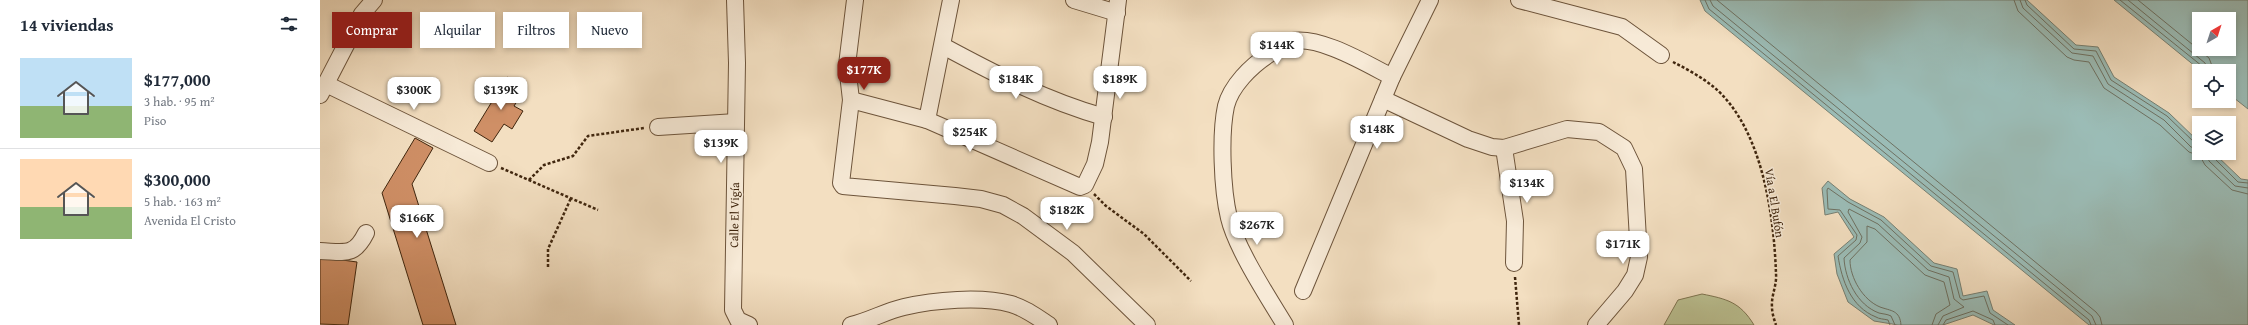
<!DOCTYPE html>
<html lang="es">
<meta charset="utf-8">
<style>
body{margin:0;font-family:"Gentium Book Plus",serif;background:#f6f6f7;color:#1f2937;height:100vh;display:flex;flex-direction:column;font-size:15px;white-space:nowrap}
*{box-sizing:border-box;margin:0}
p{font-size:13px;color:#747a83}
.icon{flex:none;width:22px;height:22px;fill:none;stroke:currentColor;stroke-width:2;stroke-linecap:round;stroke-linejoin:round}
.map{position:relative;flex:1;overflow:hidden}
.sheet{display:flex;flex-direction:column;background:#fff;width:320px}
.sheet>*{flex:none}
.top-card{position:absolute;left:12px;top:12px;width:380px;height:36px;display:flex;gap:8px}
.needle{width:26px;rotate:39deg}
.controls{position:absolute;left:1872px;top:12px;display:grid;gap:8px}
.controls a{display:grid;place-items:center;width:44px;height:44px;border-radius:0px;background:#fff;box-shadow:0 2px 6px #0003;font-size:20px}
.price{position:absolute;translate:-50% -34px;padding:0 9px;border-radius:8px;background:#fff;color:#222;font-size:13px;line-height:26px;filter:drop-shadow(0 1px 2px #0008)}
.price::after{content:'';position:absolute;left:50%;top:24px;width:12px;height:9px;margin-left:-6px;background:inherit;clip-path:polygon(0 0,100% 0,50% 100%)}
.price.selected{background:#8f2418;color:#fff}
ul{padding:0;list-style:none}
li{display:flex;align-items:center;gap:12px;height:100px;padding:0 20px}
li+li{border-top:1px solid #e0e1e3}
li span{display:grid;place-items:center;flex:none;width:112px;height:80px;border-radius:0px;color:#555}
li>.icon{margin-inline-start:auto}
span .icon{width:48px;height:48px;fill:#fffc;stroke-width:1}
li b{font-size:17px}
h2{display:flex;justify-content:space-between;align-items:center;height:48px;padding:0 20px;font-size:17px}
.chip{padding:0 14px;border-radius:0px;background:#fff;box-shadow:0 2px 6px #0003;font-size:14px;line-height:36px}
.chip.selected{background:#8f2418;color:#fff}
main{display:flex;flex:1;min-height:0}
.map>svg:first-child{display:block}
</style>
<main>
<section class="sheet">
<h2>14 viviendas<svg class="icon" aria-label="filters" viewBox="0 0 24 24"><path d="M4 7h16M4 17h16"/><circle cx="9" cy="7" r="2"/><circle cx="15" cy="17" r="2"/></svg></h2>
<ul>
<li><span style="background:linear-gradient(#bfe0f5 60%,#8fb573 0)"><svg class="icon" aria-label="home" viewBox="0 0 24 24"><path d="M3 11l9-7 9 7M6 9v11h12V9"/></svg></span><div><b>$177,000</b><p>3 hab. · 95 m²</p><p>Piso</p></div></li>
<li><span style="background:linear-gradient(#ffd9b3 60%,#8fb573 0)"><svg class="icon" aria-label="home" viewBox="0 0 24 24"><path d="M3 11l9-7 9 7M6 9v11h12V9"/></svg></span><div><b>$300,000</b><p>5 hab. · 163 m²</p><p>Avenida El Cristo</p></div></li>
</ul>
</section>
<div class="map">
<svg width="1928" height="325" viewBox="0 0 1928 325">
<rect width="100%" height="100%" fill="#f3dfc1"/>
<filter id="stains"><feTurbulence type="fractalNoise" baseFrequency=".005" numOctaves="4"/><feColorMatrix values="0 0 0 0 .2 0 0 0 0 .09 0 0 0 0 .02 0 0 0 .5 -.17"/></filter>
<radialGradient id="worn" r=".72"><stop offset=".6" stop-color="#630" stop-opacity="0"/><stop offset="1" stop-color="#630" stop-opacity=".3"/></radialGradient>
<!-- green -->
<path fill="#bbc192" stroke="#7e7450" d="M 1382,294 C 1407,299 1420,302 1434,325 L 1344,325 L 1358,300 Z"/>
<!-- water -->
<g fill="#9bbcb6" stroke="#778073" fill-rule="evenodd">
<path d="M 1380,0 L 1707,0 L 1756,45 L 1778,47 L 1794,77 L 1849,113 L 1879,142 L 1879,153 L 1894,153 L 1921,179 L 1928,180 L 1928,325 L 1769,325 L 1385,11 Z"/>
<path d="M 1794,0 L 1928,0 L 1928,109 L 1909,94 L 1909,71 L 1881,71 ZM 1879,19 L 1909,19 L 1909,49 L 1879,49 Z"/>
<path d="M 1508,181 L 1530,199 L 1564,217 L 1614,263 L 1637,269 L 1643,296 L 1667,291 L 1673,310 L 1695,325 L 1674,325 L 1653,315 L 1623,325 L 1578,325 L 1554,321 L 1528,302 L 1517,274 L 1514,254 L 1534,237 L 1518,212 L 1505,215 L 1502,188 Z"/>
</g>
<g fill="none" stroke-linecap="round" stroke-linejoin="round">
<!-- shore -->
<g stroke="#6e7162" stroke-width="1">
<path d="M 1385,0 L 1389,9 L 1769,320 L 1771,325"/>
<path d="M 1390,0 L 1393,6 L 1772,316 L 1776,325"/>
<path d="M 1397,0 L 1776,312 L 1780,317 L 1782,325"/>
<path d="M 1694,0 L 1698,11 L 1747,57 L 1754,60 L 1769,62 L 1784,88 L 1840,125 L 1869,152 L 1880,156 L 1885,165 L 1912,190 L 1928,194"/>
<path d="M 1700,0 L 1703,8 L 1752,53 L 1773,56 L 1788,84 L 1844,120 L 1871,147 L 1879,149"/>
<path d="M 1705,0 L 1707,5 L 1754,49 L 1776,51 L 1791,80 L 1847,116 L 1875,143 L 1879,144"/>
<path d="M 1800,0 L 1882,66 L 1883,71"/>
<path d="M 1808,0 L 1885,63 L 1888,71"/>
<path d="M 1818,0 L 1889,58 L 1894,71"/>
<path d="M 1887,153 L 1889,161 L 1915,186 L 1928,188"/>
<path d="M 1892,153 L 1893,157 L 1918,182 L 1928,183"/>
<path d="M 1570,325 L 1568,320 C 1564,319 1559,319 1556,317 C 1531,307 1522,281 1518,256 L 1536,240 L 1537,235 L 1520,210 L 1508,209 L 1507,190 L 1508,188 L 1528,202 L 1561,220 L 1611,266 L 1633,272 L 1640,298 L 1643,300 L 1664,296 L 1670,313 L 1688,325"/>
<path d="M 1575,325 L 1571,316 C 1567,314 1563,314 1559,313 C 1537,305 1525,279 1524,258 L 1540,243 L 1542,237 L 1528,212 L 1529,209 L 1558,224 L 1608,270 L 1629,277 L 1634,299 L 1644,307 L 1623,316 L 1618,325"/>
<path d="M 1581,325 C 1580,310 1571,311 1560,307 C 1543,300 1530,278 1530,260 L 1547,242 L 1547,226 L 1555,229 L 1605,275 L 1624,282 L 1630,305 L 1616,314 L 1612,325"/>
<path d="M 1623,325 L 1626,320 L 1653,311 L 1673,320 L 1675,325"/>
</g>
</g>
<!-- building -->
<g fill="#cf8f66" stroke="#40260e">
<path d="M 187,77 L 205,89 L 194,106 L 203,111 L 192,129 L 184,124 L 172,142 L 154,131 Z"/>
<path d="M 95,138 L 113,148 L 92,184 L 136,325 L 103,325 L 62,193 Z"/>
<path d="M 0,257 L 37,262 L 28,325 L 0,324 Z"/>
</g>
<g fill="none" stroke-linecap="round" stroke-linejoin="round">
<!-- minor casing -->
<g stroke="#6d543b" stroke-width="18">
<g id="minor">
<path d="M 415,0 L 417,63 L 413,310 L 418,320 L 429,325"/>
<path d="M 535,0 L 527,65 L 531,100 L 521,183 L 523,186 L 635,196 L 661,199 L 683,205 L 703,216 L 753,253 L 827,325"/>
<path d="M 754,0 L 797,13"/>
<path d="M 1199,0 L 1302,27 L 1341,55"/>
<path d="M 623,46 C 675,74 727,101 784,117"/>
<path d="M 6,84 L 169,163"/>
<path d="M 0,95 L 42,14 L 54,0"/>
<path d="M 1063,99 L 1148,139 L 1172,147 L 1184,148 L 1247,129 L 1279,132 L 1304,148 L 1314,169 L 1319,257 L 1315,275 L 1305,291 L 1276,325"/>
<path d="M 531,100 L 607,120 L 760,187 L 765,185 L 775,164 L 780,142 L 798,0"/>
<path d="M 607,120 L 631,0"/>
<path d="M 338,127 L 416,122"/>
<path d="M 1184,148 L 1195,221 L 1194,263"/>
<path d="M 0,251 C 25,252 34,257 46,233"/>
<path d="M 983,291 L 1072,77 L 1110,0"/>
<path d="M 531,325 C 549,321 566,311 584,307 C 614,300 661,296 691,304 C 705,308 717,317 729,325"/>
<path d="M 965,325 C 948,297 916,248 909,218 C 902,189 900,134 906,106 C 911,86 931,66 948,55 C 953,51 961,44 968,42 C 996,33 1047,64 1072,77"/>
</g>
</g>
<!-- path -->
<g stroke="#40260e" stroke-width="2.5" stroke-dasharray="3 2" stroke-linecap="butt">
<path d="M 1353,62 C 1367,69 1383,78 1395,88 C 1442,129 1454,214 1456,274 C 1457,285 1451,296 1452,307 C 1452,313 1454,319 1456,325"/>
<path d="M 181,168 L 278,210"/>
<path d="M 209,180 L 224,165 L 253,156 L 268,136 L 324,128"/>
<path d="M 774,194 L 786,206 L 824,234 L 871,281"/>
<path d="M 228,267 L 228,249 L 251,198"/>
<path d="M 1195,277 L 1199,325"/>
</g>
<!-- minor -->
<use href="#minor" stroke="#f7ead7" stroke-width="16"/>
</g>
<g text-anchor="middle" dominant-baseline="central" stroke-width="3" stroke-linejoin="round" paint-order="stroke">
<!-- street labels -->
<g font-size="12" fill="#40260e" stroke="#f7ead7">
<text transform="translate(1455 203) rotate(81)">Vía a El Bufón</text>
<text transform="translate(414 215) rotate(-89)">Calle El Vigía</text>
</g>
</g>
<rect width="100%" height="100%" filter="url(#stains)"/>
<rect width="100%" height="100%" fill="url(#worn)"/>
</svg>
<div class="controls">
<a><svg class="needle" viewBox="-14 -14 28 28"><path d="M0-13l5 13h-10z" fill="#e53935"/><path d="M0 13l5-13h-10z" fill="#747a83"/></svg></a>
<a><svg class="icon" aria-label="locate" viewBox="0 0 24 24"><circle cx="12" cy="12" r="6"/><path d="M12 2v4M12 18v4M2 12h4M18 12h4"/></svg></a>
<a><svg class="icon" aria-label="layers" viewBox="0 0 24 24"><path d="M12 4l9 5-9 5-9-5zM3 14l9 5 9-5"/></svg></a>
</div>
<b class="price" style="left:957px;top:66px">$144K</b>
<b class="price selected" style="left:544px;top:91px">$177K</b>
<b class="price" style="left:696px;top:100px">$184K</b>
<b class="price" style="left:800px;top:100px">$189K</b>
<b class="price" style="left:94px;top:111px">$300K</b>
<b class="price" style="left:181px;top:111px">$139K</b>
<b class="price" style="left:1057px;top:150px">$148K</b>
<b class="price" style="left:650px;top:153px">$254K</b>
<b class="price" style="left:401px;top:164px">$139K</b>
<b class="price" style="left:1207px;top:204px">$134K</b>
<b class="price" style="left:747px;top:231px">$182K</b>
<b class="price" style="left:97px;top:239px">$166K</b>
<b class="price" style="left:937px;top:246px">$267K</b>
<b class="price" style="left:1303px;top:265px">$171K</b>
<div class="top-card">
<a class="chip selected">Comprar</a>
<a class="chip">Alquilar</a>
<a class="chip">Filtros</a>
<a class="chip">Nuevo</a>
</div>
</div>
</main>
